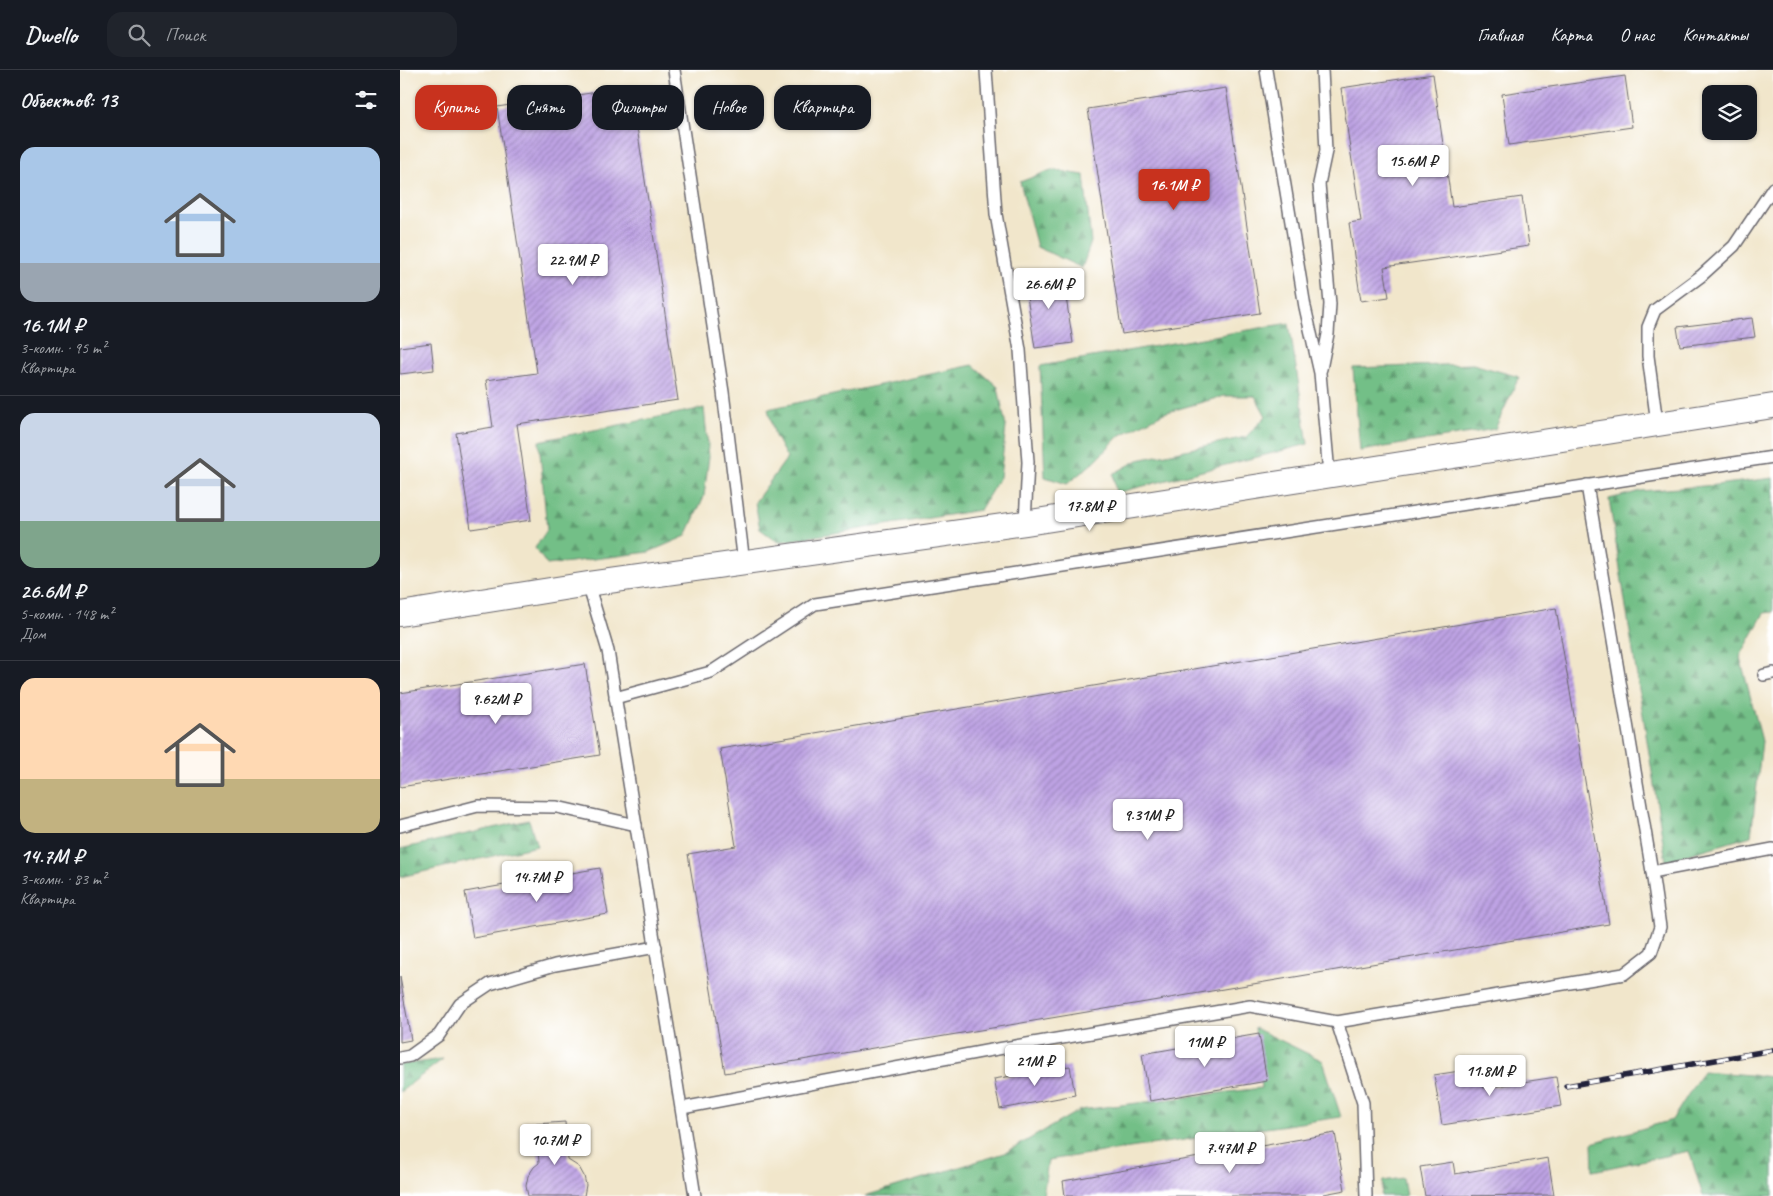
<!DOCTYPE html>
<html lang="ru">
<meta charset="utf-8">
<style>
body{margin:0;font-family:Caveat,sans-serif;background:#20242c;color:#f1f3f6;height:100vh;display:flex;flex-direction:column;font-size:19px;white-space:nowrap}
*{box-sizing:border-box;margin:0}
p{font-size:16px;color:#9ea1a6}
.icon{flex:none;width:28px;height:28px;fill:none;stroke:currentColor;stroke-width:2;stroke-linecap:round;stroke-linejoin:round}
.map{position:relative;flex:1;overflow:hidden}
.side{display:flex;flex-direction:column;background:#171b24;width:400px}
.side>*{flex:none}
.banner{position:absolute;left:15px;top:15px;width:475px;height:45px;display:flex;gap:10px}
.controls{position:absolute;left:1302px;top:15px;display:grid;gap:10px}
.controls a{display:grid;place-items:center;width:55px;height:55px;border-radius:10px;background:#171b24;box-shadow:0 1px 4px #0004;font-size:25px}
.price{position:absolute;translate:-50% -42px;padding:0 11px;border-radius:5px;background:#fff;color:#222;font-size:16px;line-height:32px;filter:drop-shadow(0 1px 2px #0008)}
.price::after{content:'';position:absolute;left:50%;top:30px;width:15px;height:11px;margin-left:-8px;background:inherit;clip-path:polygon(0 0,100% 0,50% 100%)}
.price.selected{background:#c8321e;color:#fff}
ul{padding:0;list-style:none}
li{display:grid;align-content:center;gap:10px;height:265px;padding:0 20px}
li+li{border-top:1px solid #363941}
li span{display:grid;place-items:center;height:155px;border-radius:15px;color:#555}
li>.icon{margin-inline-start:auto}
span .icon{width:90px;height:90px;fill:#fffc;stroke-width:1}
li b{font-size:21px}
h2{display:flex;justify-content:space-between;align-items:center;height:60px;padding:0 20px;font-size:21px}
.pill{padding:0 18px;border-radius:15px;background:#171b24;box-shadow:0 1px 4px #0004;font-size:18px;line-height:45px}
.pill.selected{background:#c8321e;color:#fff}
header{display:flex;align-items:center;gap:30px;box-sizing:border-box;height:70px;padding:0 25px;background:#171b24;border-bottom:1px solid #363941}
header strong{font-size:24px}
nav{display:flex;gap:28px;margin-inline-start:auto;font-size:18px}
.search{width:350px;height:45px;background:#20242c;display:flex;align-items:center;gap:12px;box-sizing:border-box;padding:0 18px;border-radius:15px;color:#9ea1a6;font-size:19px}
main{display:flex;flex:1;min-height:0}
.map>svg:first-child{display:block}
</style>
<header>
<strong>Dwello</strong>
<div class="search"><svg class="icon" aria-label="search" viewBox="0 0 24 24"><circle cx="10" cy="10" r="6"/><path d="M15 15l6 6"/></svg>Поиск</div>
<nav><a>Главная</a><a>Карта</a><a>О нас</a><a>Контакты</a></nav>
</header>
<main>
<section class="side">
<h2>Объектов: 13<svg class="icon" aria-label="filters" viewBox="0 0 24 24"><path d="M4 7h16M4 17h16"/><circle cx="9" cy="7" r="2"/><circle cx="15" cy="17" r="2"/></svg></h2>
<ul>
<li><span style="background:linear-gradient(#a9c7e8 75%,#9aa5b1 0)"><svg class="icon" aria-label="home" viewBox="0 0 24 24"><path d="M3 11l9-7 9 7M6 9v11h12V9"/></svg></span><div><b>16.1M ₽</b><p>3-комн. · 95 m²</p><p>Квартира</p></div></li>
<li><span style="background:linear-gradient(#c9d6e8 70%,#7fa58c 0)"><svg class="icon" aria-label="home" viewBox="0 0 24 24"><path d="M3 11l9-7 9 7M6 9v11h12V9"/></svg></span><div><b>26.6M ₽</b><p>5-комн. · 148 m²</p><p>Дом</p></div></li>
<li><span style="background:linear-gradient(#ffd9b3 65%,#c2b280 0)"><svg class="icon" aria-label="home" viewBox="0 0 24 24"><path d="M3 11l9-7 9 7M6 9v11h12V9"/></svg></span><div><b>14.7M ₽</b><p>3-комн. · 83 m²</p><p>Квартира</p></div></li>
</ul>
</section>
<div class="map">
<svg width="1373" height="1126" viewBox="0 0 1373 1126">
<defs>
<pattern id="forest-firs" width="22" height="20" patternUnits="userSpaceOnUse" patternTransform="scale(1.25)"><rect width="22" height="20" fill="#73bf87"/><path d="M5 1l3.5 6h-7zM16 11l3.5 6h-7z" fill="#5e9b70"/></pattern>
<pattern id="building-hatch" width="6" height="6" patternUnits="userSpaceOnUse" patternTransform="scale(1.25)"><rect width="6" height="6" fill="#bea3e4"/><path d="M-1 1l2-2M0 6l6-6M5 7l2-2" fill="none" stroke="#9a84ba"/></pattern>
</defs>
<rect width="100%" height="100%" fill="#fff"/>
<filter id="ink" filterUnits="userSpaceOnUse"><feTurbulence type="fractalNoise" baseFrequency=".02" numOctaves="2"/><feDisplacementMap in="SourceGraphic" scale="10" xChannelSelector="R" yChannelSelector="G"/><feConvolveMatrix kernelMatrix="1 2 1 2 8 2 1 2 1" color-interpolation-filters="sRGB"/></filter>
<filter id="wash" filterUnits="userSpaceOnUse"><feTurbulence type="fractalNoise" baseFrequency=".0096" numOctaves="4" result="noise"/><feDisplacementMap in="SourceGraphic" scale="20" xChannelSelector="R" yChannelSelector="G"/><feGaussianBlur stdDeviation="1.12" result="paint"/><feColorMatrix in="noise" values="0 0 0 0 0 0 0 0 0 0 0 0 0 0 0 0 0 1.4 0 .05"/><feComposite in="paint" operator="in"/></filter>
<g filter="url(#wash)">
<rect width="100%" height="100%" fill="#f1e6cb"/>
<!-- forest -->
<g fill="url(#forest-firs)" stroke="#4a7061">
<path d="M 651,100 L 684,105 L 691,172 L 682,198 L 637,177 L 620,112 Z"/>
<path d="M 889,253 L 908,374 L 716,423 L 713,404 L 738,390 L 846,367 L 866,346 L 855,326 L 824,326 L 764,343 L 719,366 L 694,392 L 667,414 L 645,407 L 640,296 Z"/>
<path d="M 1073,294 L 1119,307 L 1095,359 L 960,381 L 953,298 Z"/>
<path d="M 573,295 L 598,317 L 606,357 L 600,407 L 580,440 L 378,472 L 360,459 L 355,432 L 387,388 L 375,366 L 368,339 Z"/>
<path d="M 304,338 L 309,386 L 304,426 L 286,466 L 249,482 L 147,495 L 135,478 L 147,460 L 139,371 Z"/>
<path d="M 1373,408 L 1373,542 L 1364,543 L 1340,587 L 1362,671 L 1351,766 L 1266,791 L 1209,429 L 1241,421 L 1316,415 Z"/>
<path d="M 129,750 L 137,776 L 0,807 L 0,779 Z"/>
<path d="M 855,958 L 923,991 L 941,1047 L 648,1090 L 643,1126 L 465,1126 L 605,1083 L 680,1040 L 861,1018 Z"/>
<path d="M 43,989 L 0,1022 L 0,995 Z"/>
<path d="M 1303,1001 L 1373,1007 L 1373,1126 L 1303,1126 L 1289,1081 L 1193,1101 L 1192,1073 L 1272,1050 Z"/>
<path d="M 1003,1108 L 1006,1126 L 981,1126 L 983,1111 Z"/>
</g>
<g id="blocks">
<!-- building -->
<g fill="url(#building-hatch)">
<path d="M 1033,4 L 1052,137 L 1122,127 L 1129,176 L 984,197 L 989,227 L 961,231 L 949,153 L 961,151 L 941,18 Z"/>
<path d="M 1225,6 L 1232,57 L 1109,75 L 1102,24 Z"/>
<path d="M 231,17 L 278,330 L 117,354 L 131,450 L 71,459 L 56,363 L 93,357 L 86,310 L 137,303 L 97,37 Z"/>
<path d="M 826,18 L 860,243 L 722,264 L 688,39 Z"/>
<path d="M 662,201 L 673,273 L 635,278 L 624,207 Z"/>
<path d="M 1352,248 L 1355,267 L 1280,276 L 1277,257 Z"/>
<path d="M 31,273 L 34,300 L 0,304 L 0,277 Z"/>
<path d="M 1156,538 L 1209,854 L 325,1003 L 288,784 L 336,776 L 320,679 Z"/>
<path d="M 185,594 L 200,685 L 0,717 L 0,623 Z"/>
<path d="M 200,798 L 208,844 L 73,868 L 65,822 Z"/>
<path d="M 0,907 L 11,970 L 0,972 Z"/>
<path d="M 859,964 L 867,1011 L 750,1031 L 742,984 Z"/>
<path d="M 670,996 L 675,1025 L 600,1039 L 594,1009 Z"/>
<path d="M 1079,998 L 1083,1018 L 1156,1007 L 1161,1036 L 1042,1055 L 1034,1005 Z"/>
<path d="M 165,1052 L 168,1090 L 179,1097 L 184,1106 L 186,1115 L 184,1126 L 128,1126 L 126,1116 L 128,1106 L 134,1097 L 139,1093 L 136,1054 Z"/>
<path d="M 935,1063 L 945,1120 L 924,1124 L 925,1126 L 665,1126 L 663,1111 Z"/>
<path d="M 1148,1088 L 1154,1125 L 1025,1126 L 1020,1097 L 1053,1092 L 1055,1104 Z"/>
</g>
</g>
</g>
<g filter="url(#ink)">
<use href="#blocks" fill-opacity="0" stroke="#6a676d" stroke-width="1"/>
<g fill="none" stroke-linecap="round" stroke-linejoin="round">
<!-- lane casing -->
<g stroke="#6a676d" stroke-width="14">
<g id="lane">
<path d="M 274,0 L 323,322 L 344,493"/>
<path d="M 586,0 L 596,144 L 620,280 L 628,392 L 625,453"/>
<path d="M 866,0 L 905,237 L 920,303 L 929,404"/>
<path d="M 921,299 L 928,264 L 930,234 L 919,114 L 926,81 L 922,0"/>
<path d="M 1257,353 L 1248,286 L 1248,257 L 1255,240 L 1301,206 L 1334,176 L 1373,118"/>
<path d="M 188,514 L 208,581 L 295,1126"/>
<path d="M 1364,605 L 1373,603"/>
<path d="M 215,628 L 311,602 L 415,534 L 1373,387"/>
<path d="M 0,756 L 78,736 L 157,737 L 236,755"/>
<path d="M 1252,802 L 1373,779"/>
<path d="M 937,952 L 963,1033 L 966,1126"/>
<path d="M 0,988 L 10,986 L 39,965 L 60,934 L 90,914 L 155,895 L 256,877"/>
<path d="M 282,1038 L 586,981 L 850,936 L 937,952 L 1224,904 L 1251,883 L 1260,857 L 1252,802 L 1187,415"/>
</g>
</g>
<!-- street casing -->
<g stroke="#6a676d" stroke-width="26">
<path id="street" d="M 0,544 L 188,514 L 625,453 L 1373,336"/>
</g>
<!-- lane -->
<use href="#lane" stroke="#fff" stroke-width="11"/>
<!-- street -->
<use href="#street" stroke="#fff" stroke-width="24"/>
<!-- rail casing -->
<g stroke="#22223b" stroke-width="5.5">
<path id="rail" d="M 1166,1016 L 1373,980"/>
</g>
<!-- rail -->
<use href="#rail" stroke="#fff" stroke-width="4" stroke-dasharray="11" stroke-linecap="butt"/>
</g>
</g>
</svg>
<div class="controls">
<a><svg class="icon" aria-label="layers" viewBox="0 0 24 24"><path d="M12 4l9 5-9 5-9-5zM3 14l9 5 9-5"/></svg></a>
</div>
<b class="price" style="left:1013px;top:117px">15.6M ₽</b>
<b class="price selected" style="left:774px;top:141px">16.1M ₽</b>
<b class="price" style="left:173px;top:216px">22.9M ₽</b>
<b class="price" style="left:649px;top:240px">26.6M ₽</b>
<b class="price" style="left:690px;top:462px">17.8M ₽</b>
<b class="price" style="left:96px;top:655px">9.62M ₽</b>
<b class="price" style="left:748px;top:771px">9.31M ₽</b>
<b class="price" style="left:137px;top:833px">14.7M ₽</b>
<b class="price" style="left:805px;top:998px">11M ₽</b>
<b class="price" style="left:635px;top:1017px">21M ₽</b>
<b class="price" style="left:1090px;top:1027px">11.8M ₽</b>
<b class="price" style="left:155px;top:1096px">10.7M ₽</b>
<b class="price" style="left:830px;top:1104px">7.47M ₽</b>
<div class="banner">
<a class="pill selected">Купить</a>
<a class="pill">Снять</a>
<a class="pill">Фильтры</a>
<a class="pill">Новое</a>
<a class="pill">Квартира</a>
</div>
</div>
</main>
